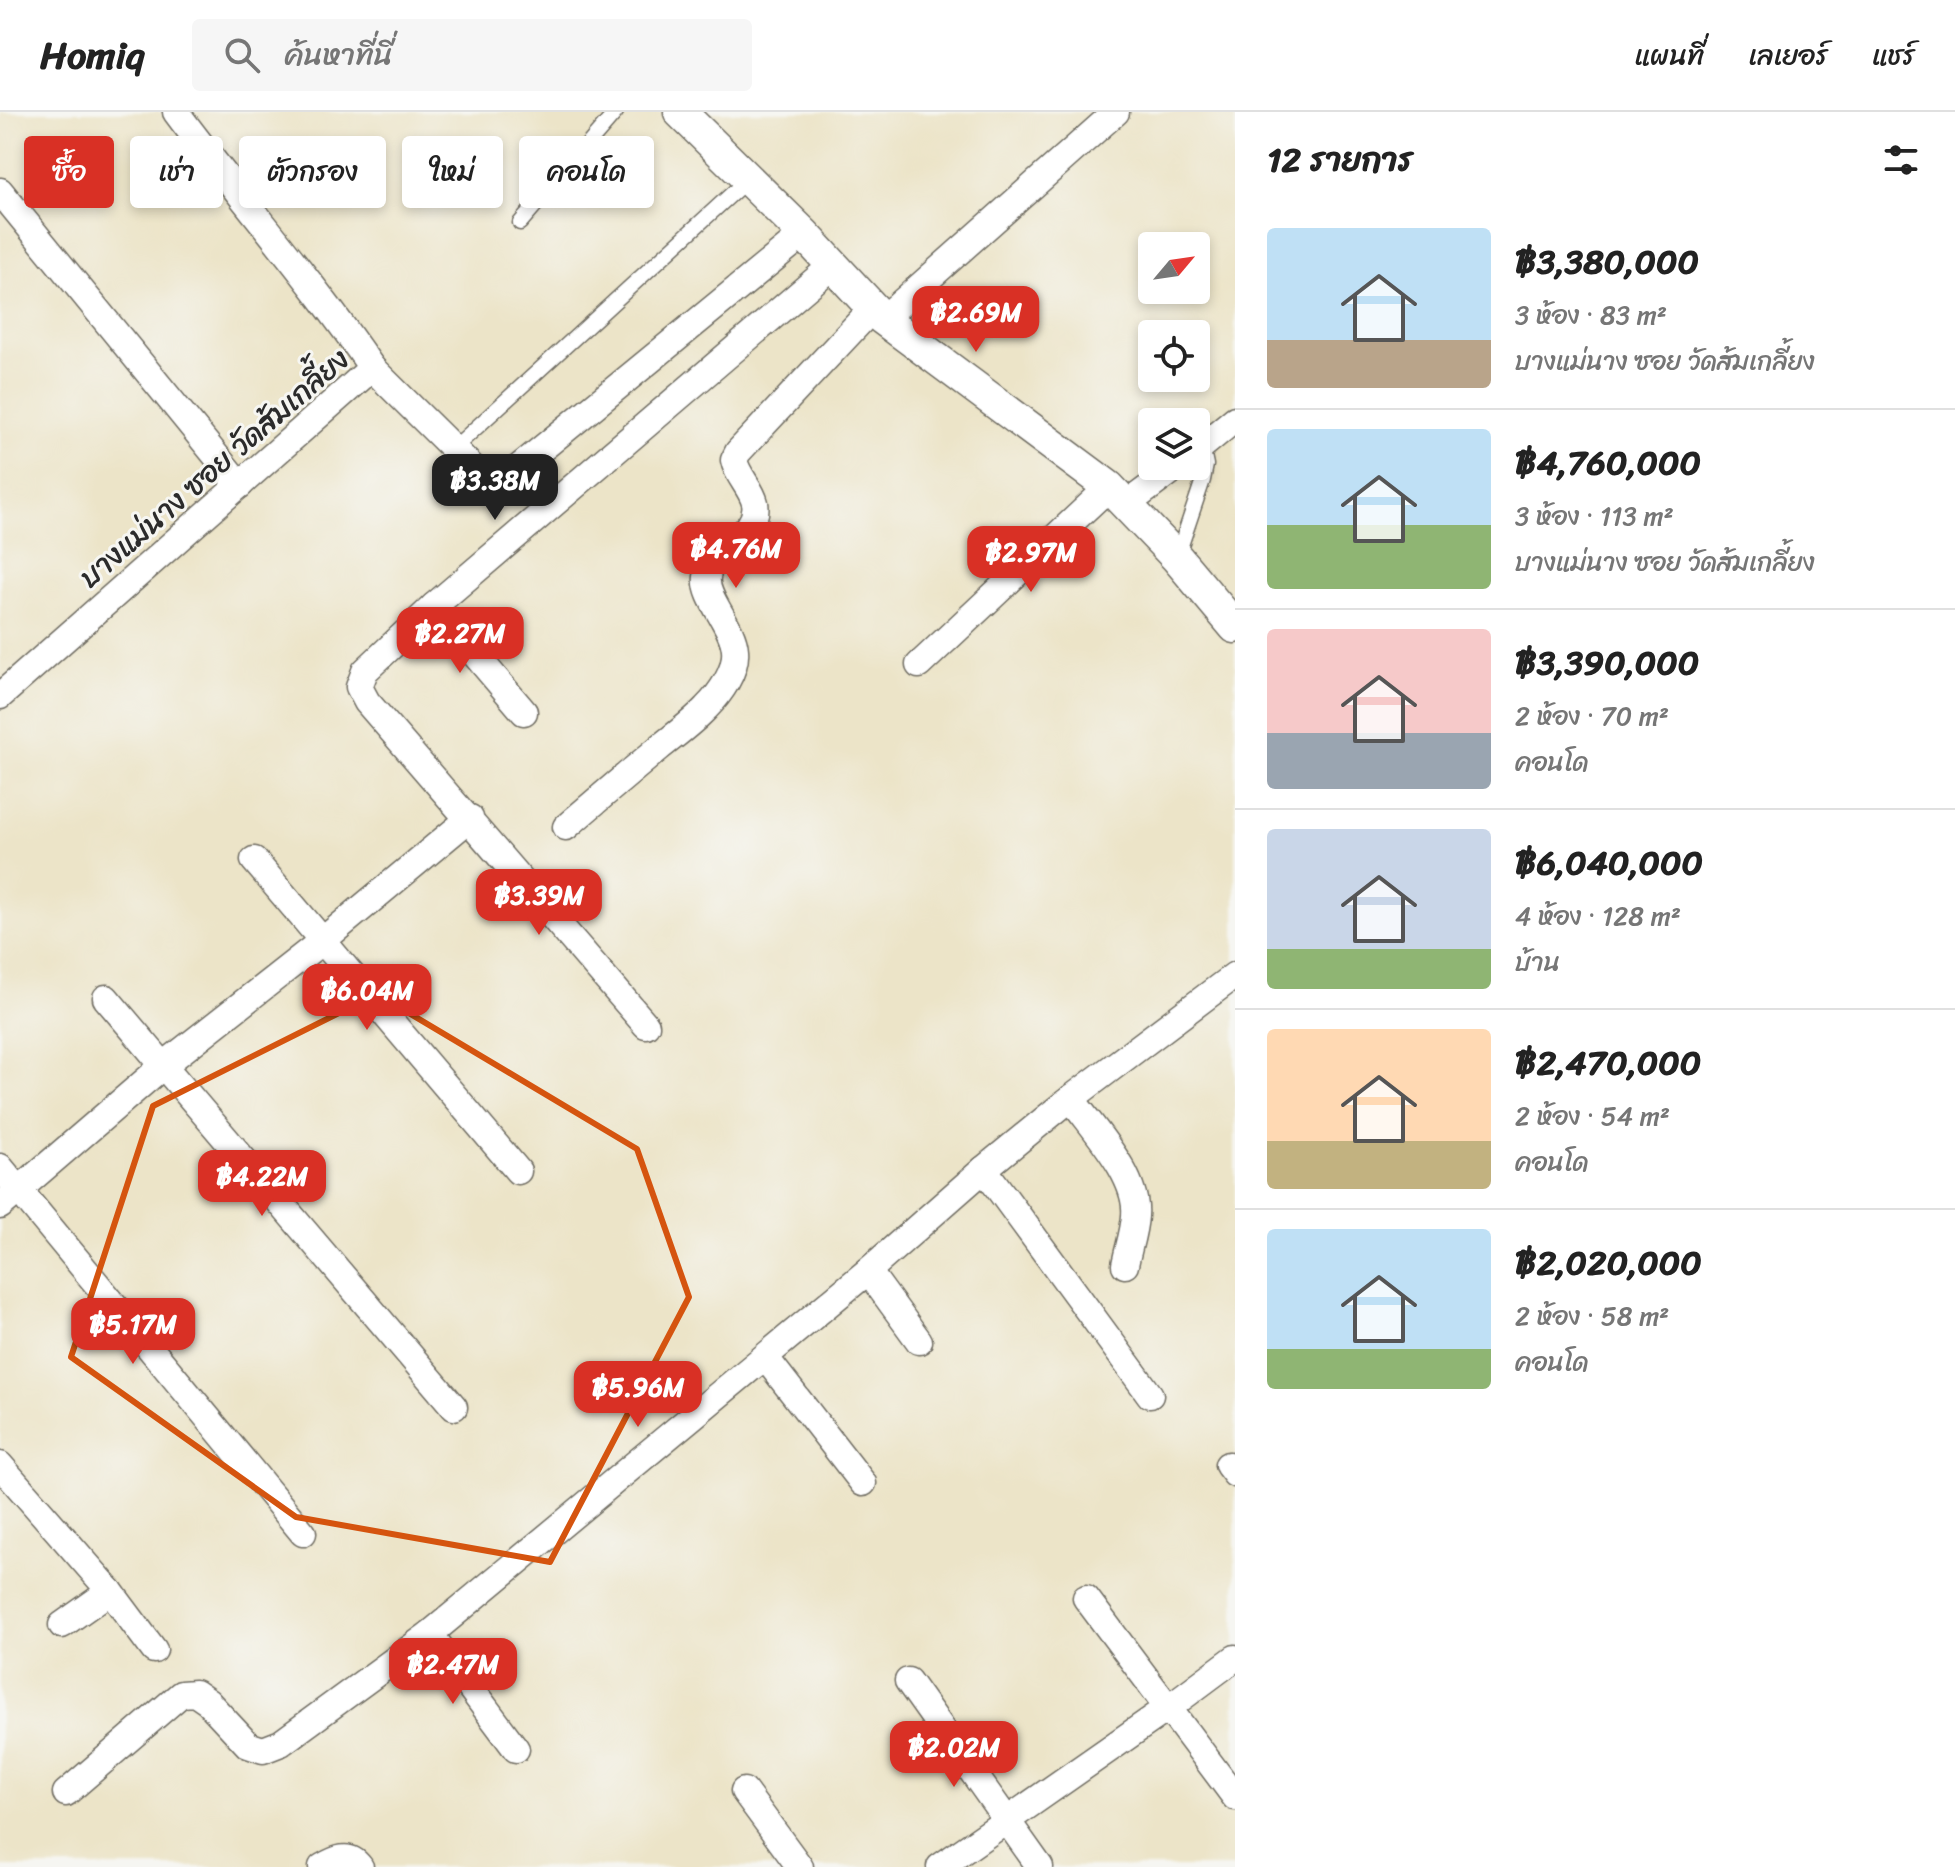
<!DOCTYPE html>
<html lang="th">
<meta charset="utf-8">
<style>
body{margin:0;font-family:Sriracha,"Playpen Sans Thai",sans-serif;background:#f6f6f6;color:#222;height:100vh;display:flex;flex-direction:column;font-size:30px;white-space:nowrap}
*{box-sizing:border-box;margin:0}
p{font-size:26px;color:#767676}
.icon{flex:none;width:44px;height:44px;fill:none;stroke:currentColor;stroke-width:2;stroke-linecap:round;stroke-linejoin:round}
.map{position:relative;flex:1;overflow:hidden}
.drawer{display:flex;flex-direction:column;background:#fff;width:720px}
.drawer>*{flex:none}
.top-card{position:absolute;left:24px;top:24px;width:760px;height:72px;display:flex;gap:16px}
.needle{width:52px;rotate:61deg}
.fabs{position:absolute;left:1138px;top:120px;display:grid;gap:16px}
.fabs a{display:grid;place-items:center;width:72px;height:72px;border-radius:8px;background:#fff;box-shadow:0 4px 12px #0003;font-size:40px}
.price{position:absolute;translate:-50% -68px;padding:0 18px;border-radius:16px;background:#d93025;color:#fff;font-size:26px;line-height:52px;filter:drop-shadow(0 2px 4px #0008)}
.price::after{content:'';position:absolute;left:50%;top:48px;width:24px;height:18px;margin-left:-12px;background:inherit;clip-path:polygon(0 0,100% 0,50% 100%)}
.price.selected{background:#222;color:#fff}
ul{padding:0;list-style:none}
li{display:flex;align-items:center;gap:24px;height:200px;padding:0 32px}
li+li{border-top:2px solid #e0e0e0}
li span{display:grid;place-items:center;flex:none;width:224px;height:160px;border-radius:8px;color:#555}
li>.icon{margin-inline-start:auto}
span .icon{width:96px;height:96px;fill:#fffc;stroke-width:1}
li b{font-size:34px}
h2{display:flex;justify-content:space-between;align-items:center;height:96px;padding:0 32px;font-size:34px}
.chip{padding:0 28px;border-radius:8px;background:#fff;box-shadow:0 4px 12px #0003;font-size:28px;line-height:72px}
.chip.selected{background:#d93025;color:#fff}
header{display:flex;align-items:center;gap:48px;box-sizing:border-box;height:112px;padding:0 40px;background:#fff;border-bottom:2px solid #e0e0e0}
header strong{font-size:38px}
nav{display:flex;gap:44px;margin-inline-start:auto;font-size:28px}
.search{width:560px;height:72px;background:#f6f6f6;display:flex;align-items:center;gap:20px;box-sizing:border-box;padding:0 28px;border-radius:8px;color:#767676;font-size:30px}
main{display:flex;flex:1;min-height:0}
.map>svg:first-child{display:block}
</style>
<header>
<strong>Homiq</strong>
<div class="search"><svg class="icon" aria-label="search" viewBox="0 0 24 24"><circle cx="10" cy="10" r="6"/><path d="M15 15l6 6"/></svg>ค้นหาที่นี่</div>
<nav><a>แผนที่</a><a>เลเยอร์</a><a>แชร์</a></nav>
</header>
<main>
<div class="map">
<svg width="1235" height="1755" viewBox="0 0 1235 1755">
<rect width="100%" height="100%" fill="#f6f6f2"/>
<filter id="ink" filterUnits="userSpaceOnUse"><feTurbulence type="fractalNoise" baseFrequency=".0125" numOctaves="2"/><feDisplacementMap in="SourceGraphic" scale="16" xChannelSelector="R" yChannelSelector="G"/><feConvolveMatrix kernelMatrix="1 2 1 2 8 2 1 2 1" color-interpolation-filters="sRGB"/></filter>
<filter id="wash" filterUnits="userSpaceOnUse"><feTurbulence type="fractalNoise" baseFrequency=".006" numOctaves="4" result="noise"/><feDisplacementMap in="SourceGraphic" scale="32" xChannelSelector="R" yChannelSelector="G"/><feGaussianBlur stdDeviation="1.8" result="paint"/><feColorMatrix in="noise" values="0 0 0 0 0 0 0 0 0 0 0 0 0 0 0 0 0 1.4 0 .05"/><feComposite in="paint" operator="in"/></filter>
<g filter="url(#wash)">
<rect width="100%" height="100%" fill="#ece4c8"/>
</g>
<g filter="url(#ink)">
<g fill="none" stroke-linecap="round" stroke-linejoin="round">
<!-- service casing -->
<g stroke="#6f6c62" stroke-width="17">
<g id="service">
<path d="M 520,111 L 616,0"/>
<path d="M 453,337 L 748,67"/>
<path d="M 1177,445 L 1203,368 L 1206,353 L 1202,334"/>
</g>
</g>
<!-- minor casing -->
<g stroke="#6f6c62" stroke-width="29">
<g id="minor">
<path d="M 176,0 C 240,86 312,168 372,256"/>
<path d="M 0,79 L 240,373"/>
<path d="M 883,207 L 1116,0"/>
<path d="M 1196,339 L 1235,307"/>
<path d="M 1127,392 L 1178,354"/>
<path d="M 434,494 L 524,600"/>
<path d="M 919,553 L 1109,375"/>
<path d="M 0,584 L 372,256 L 475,358 L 490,367 L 511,362 L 804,122"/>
<path d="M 566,715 C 597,688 628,662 659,636 C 675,623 692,611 706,596 C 720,582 737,559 735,538 C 733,512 704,487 707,465 C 711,435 761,423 755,391 C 751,375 737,364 734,348 L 738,340 L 872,197"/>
<path d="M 254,748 L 518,1059"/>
<path d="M 106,886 L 454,1295"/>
<path d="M 646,913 L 367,590 L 359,575 L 365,559 L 434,494 L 833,153"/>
<path d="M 1071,986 C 1093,1017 1139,1065 1135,1104 C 1134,1120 1128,1137 1125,1153"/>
<path d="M 0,1055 L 303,1421"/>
<path d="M 984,1057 L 1150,1283"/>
<path d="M 0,1094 L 164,953 L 322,829 L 470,706"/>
<path d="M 868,1159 L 919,1229"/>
<path d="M 765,1245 L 863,1371"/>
<path d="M 0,1353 L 110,1479 L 154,1538"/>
<path d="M 1228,1353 L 1235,1362"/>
<path d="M 1086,1486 L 1235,1685"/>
<path d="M 62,1513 L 110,1479"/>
<path d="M 430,1522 L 516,1637"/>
<path d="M 908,1569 L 1040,1755"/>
<path d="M 744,1679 L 800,1755"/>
<path d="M 66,1681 L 181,1582 L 195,1581 L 208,1590 L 248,1633 L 263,1638 L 281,1631 L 430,1522 L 868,1159 L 984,1057 L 1061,994 L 1235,863"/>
<path d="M 322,1755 C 336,1747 349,1740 360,1755"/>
<path d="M 940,1755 L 1168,1596 L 1235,1546"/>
</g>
</g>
<!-- tertiary casing -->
<g stroke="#6f6c62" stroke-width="35">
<path id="tertiary" d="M 680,0 L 804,122 L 883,207 L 1109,375 L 1177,446 L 1235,515"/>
</g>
<!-- service -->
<use href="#service" stroke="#fff" stroke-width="14"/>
<!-- minor -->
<use href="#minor" stroke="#fff" stroke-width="26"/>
<!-- tertiary -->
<use href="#tertiary" stroke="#fff" stroke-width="32"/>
</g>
</g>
<!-- marked area -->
<path fill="none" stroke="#d5540f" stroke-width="6" stroke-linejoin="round" d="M 377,882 L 637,1037 L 689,1185 L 550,1450 L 296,1405 L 71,1245 L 153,994 Z"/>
<g text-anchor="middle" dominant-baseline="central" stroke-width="6" stroke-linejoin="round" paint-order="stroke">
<!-- street labels -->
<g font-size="30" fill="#2b2b2b" stroke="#f6f6f2">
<text transform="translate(214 356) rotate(-41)">บางแม่นาง ซอย วัดส้มเกลี้ยง</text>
</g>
</g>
</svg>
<div class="fabs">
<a><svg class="needle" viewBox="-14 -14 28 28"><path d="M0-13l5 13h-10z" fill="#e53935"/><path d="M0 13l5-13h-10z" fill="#767676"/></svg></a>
<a><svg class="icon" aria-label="locate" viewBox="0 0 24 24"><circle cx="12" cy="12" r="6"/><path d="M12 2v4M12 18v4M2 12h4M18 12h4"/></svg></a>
<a><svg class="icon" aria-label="layers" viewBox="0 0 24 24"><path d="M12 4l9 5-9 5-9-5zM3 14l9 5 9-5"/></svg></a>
</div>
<b class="price" style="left:976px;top:242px">฿2.69M</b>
<b class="price selected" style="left:495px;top:410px">฿3.38M</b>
<b class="price" style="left:736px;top:478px">฿4.76M</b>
<b class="price" style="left:1031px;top:482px">฿2.97M</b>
<b class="price" style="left:460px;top:563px">฿2.27M</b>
<b class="price" style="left:539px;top:825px">฿3.39M</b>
<b class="price" style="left:367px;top:920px">฿6.04M</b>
<b class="price" style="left:262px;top:1106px">฿4.22M</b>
<b class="price" style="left:133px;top:1254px">฿5.17M</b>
<b class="price" style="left:638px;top:1317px">฿5.96M</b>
<b class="price" style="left:453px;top:1594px">฿2.47M</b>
<b class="price" style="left:954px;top:1677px">฿2.02M</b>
<div class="top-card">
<a class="chip selected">ซื้อ</a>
<a class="chip">เช่า</a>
<a class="chip">ตัวกรอง</a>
<a class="chip">ใหม่</a>
<a class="chip">คอนโด</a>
</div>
</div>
<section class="drawer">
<h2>12 รายการ<svg class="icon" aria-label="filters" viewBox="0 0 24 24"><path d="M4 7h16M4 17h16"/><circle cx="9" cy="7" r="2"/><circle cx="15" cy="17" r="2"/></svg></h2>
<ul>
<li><span style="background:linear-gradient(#bfe0f5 70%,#b9a48a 0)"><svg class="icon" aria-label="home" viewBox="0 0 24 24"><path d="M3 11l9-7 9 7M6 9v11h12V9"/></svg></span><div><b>฿3,380,000</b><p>3 ห้อง · 83 m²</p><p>บางแม่นาง ซอย วัดส้มเกลี้ยง</p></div></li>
<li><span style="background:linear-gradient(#bfe0f5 60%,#8fb573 0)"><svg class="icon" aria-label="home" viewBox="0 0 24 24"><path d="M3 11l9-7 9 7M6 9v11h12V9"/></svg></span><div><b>฿4,760,000</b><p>3 ห้อง · 113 m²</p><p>บางแม่นาง ซอย วัดส้มเกลี้ยง</p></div></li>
<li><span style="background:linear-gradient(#f6c9c9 65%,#9aa5b1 0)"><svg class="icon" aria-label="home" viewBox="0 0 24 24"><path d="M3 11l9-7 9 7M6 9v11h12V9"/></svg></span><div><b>฿3,390,000</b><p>2 ห้อง · 70 m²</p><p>คอนโด</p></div></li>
<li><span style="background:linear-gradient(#c9d6e8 75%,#8fb573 0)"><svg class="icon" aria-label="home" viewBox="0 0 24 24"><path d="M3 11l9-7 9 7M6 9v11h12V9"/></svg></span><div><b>฿6,040,000</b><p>4 ห้อง · 128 m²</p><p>บ้าน</p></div></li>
<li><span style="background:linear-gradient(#ffd9b3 70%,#c2b280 0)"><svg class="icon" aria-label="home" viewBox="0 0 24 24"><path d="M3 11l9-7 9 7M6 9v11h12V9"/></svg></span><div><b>฿2,470,000</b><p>2 ห้อง · 54 m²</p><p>คอนโด</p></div></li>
<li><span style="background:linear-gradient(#bfe0f5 75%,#8fb573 0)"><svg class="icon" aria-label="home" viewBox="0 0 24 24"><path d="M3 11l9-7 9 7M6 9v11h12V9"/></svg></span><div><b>฿2,020,000</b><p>2 ห้อง · 58 m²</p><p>คอนโด</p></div></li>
</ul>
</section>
</main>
